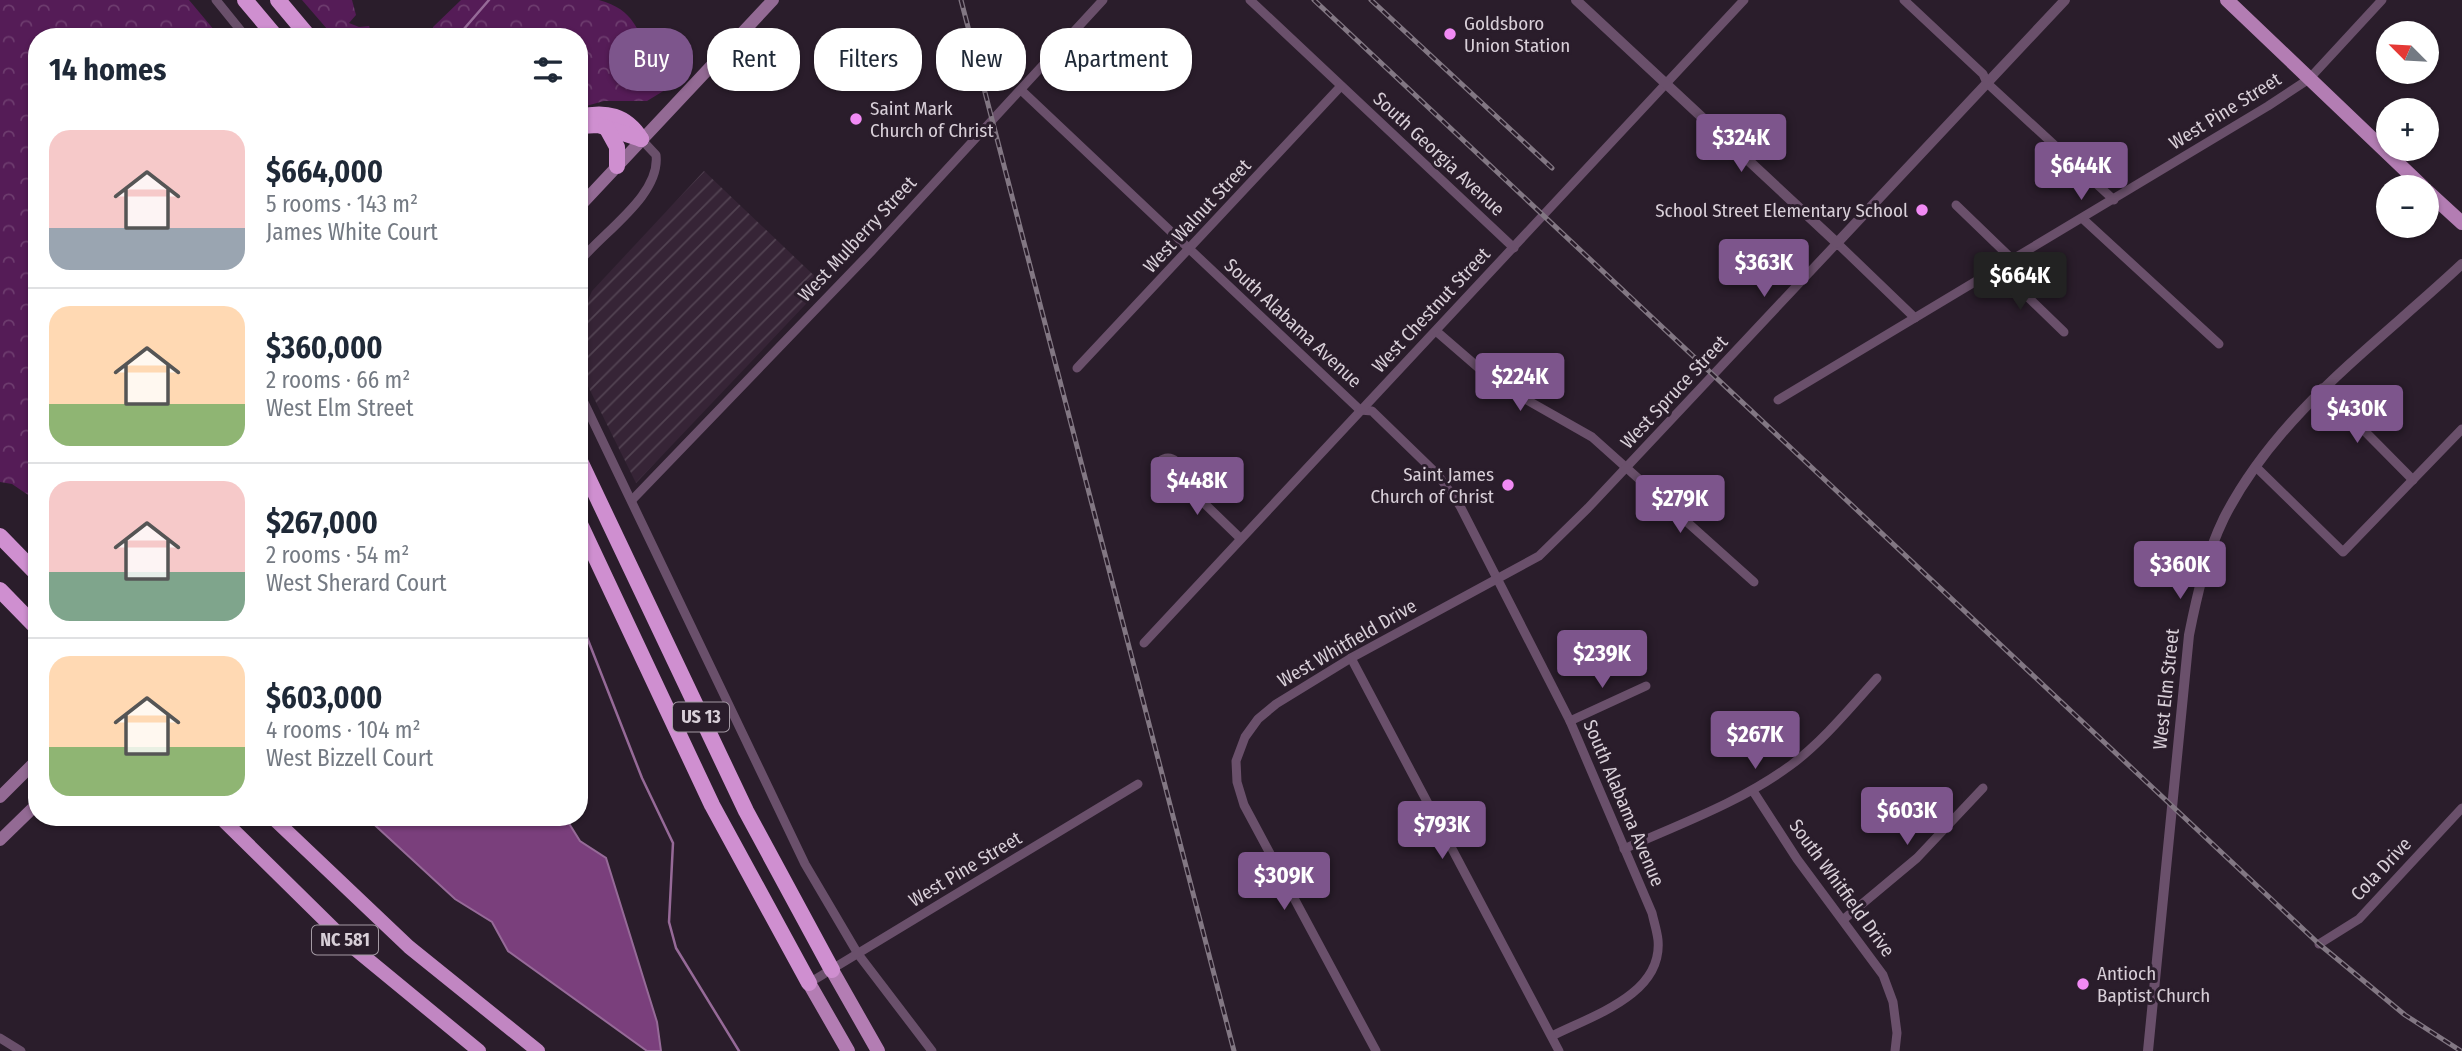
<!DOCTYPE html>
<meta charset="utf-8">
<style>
body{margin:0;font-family:"Fira Sans Condensed",sans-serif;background:#f6f6f7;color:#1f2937;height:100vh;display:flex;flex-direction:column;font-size:26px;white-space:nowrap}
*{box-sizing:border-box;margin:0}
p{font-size:23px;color:#747a83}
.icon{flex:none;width:38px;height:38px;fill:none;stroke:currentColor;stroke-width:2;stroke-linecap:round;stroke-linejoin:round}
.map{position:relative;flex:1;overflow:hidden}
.side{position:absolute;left:28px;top:28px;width:560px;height:798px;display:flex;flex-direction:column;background:#fff;border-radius:28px;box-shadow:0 2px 5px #0004}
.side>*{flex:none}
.guide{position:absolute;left:609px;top:28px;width:665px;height:63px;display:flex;gap:14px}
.needle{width:46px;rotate:294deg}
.buttons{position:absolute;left:2376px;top:21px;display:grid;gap:14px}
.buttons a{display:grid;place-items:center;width:63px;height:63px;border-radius:50%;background:#fff;box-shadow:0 2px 5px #0004;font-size:35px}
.price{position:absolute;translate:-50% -60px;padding:0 16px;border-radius:7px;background:#7d558c;color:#fff;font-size:23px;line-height:46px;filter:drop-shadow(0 2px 4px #0008)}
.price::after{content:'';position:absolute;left:50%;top:42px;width:21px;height:16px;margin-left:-10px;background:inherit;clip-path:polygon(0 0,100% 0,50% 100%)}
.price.current{background:#222;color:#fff}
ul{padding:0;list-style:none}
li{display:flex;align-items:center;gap:21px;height:175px;padding:0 21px}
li+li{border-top:2px solid #e0e1e3}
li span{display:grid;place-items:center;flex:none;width:196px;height:140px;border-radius:21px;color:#555}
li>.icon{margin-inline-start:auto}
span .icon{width:84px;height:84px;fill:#fffc;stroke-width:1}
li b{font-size:30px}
h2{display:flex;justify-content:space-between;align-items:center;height:84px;padding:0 21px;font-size:30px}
.tag{padding:0 24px;border-radius:28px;background:#fff;box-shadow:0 2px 5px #0004;font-size:24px;line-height:63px}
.tag.current{background:#7d558c;color:#fff}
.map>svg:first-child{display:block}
</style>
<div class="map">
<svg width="2462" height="1051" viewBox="0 0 2462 1051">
<defs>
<pattern id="industrial-furrows" width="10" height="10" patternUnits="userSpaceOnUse" patternTransform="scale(1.75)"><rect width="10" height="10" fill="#362436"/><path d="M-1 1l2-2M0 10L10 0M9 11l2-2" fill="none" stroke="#524352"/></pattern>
<pattern id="forest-crowns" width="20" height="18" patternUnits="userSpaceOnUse" patternTransform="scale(1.75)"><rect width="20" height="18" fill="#551c57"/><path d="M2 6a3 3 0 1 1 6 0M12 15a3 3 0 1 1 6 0" fill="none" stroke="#6d3c6e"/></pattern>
</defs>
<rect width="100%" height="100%" fill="#2a1d2b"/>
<!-- industrial -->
<path fill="url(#industrial-furrows)" d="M 704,171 L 824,285 L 636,483 L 579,368 L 579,319 L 592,291 Z"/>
<!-- forest -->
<g fill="url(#forest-crowns)">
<path d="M 0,0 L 189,0 L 220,37 L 37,37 L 37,501 L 12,484 L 0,482 Z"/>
<path d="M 302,0 L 352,0 L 356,15 L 349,23 L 359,27 L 369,26 L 373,37 L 334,37 Z"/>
<path d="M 461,0 L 599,0 C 635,10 637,30 652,59 C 657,69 664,78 670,87 L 647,101 L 604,101 L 579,108 L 579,37 L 432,37 L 433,27 Z"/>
</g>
<!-- water -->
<path fill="#7a3f7c" stroke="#966a98" stroke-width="2" d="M 366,817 L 565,817 L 580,841 L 606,858 L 657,1022 L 661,1051 L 647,1051 L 508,951 L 492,922 L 455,899 Z"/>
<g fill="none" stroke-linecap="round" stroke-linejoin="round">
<!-- stream -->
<g stroke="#966a98" stroke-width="2.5">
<path d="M 457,37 L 489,0"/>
<path d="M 579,617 L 642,778 L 673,843 L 669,922 L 676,948 L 739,1051"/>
</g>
<!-- minor -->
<g stroke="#6a506b" stroke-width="9">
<path d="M 216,0 L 246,37"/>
<path d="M 1250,0 L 1514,248"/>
<path d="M 1904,0 L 1983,74 L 1987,83 L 2114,200"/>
<path d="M 1021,90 L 1360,410 L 1372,411 L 1438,475 L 1460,506 L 1570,721 L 1652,913 C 1654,922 1657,931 1658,940 C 1663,995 1591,1016 1552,1036"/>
<path d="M 1956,205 L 2013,260"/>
<path d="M 2083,219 L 2219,344"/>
<path d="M 579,262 C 603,232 661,195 656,155 L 641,139"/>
<path d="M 1999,269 L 2064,332"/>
<path d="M 1436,331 L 1495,382 L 1592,437 L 1754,582"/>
<path d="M 1077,368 L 1341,86"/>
<path d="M 2322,388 L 2413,480"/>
<path d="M 579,392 L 805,864 L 858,954 L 932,1051"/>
<path d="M 1778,400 L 2268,106 L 2309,79 L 2382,0"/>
<circle cx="1168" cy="469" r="11"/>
<path d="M 2256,467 L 2343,552 L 2462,429"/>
<path d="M 1176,476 L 1240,538"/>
<path d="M 633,499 L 868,255 L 1103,0"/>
<path d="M 1144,643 L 1744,0"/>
<path d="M 1351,658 L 1559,1051"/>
<path d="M 1570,721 L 1646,686"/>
<path d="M 1753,791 L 1797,859 L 1883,975 L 1893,1002 L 1897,1033 L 1895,1051"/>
<path d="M 1624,849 C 1680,824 1741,802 1791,765 C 1823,741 1850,708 1877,678"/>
<path d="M 1844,919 L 1917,858 L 1983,788"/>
<path d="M 2319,944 L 2359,919 L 2462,808"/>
<path d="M 809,983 L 1138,784"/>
<path d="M 0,1038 L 21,1051"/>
<path d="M 1376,1051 L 1244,805 L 1237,782 L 1236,761 L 1245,737 L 1258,719 L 1276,704 L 1351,658 L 1539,556 L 1588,508 L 1837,243 L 1915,318"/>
</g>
<!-- tertiary -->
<g stroke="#6a506b" stroke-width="10">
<path d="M 1576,0 L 1837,243 L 2065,0"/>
<path d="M 2148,1051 L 2189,635 C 2197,595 2206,555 2224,518 C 2278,412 2377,344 2462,264"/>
</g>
<!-- secondary -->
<g stroke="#936a94" stroke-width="12">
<path d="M 579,207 L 773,0"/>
<path d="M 0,797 L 37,760"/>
<path d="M 0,840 L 37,804"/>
</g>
<!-- primary -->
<g stroke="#b37db3" stroke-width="14">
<path d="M 2227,0 L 2423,187"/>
<path d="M 2427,191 L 2462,223"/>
<path d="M 832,970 L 878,1051"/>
<path d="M 809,983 L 848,1051"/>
</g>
<!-- trunk -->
<g stroke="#c186c2" stroke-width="14">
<path d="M 220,817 L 349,944 L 479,1051"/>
<path d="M 272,817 L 409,947 L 538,1051"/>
</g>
<!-- motorway -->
<g stroke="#cf8fd0" stroke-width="16">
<path d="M 245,0 L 276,37"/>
<path d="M 278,0 L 309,37"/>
<path d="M 579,117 C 606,111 626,115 641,139"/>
<path d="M 580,126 L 598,125 L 641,139"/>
<path d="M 606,127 L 617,147 L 617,166"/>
<path d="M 579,459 L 746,811 L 832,970"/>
<path d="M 579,522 L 712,805 L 809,983"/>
<path d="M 0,536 L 37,574"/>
<path d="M 0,590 L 37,628"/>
</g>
<!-- rail casing -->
<g stroke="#827783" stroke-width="5">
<g id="rail">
<path d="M 961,0 L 1234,1051"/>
<path d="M 1314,0 L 2319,944 L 2405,1015 L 2461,1051"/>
<path d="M 1371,0 L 1552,168"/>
</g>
</g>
<!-- rail -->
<use href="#rail" stroke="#2a1d2b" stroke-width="2.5" stroke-dasharray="8" stroke-linecap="butt"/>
</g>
<!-- markers -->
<g fill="#f18af4" stroke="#2a1d2b" stroke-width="2.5">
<circle cx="1450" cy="34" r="7"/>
<circle cx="856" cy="119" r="7"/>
<circle cx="1922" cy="210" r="7"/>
<circle cx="1508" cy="485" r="7"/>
<circle cx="2083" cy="984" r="7"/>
</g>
<g text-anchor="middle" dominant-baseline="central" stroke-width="6" stroke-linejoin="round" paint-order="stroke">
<!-- shield labels -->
<g fill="#2a1d2b" stroke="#a49aa4" stroke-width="2">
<rect x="673" y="702.5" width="56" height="29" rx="5"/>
<rect x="312" y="925.5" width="66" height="29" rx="5"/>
</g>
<g font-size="18" font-weight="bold" fill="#d8cfd8">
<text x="701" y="717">US 13</text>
<text x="345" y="940">NC 581</text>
</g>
<!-- poi labels -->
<g font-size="19" fill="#d8cfd8" stroke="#2a1d2b" text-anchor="start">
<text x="1464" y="23">Goldsboro<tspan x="1464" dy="22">Union Station</tspan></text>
<text x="870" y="108">Saint Mark<tspan x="870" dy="22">Church of Christ</tspan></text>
<text x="1908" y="210" text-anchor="end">School Street Elementary School</text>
<text x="1494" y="474" text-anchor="end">Saint James<tspan x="1494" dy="22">Church of Christ</tspan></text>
<text x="2097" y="973">Antioch<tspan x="2097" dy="22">Baptist Church</tspan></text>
</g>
<!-- street labels -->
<g font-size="19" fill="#d8cfd8" stroke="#2a1d2b">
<text transform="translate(2225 111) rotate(-32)">West Pine Street</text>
<text transform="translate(1439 154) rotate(43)">South Georgia Avenue</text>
<text transform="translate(1197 216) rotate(-47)">West Walnut Street</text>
<text transform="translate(857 239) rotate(-47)">West Mulberry Street</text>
<text transform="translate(1431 310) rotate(-47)">West Chestnut Street</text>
<text transform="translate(1293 323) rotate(43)">South Alabama Avenue</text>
<text transform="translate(1674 392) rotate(-47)">West Spruce Street</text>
<text transform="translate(1347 643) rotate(-30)">West Whitfield Drive</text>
<text transform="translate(2166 689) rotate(-84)">West Elm Street</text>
<text transform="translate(1624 803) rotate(67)">South Alabama Avenue</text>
<text transform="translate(965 869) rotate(-31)">West Pine Street</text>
<text transform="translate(2381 869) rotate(-47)">Cola Drive</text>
<text transform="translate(1842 888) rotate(54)">South Whitfield Drive</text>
</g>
</g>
</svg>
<div class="buttons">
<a><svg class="needle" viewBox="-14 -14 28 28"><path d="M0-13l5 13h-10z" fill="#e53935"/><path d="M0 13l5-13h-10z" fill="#747a83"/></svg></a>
<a>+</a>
<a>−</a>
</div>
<b class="price" style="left:1741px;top:174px">$324K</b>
<b class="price" style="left:2081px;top:202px">$644K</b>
<b class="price" style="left:1764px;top:299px">$363K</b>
<b class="price current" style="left:2020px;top:312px">$664K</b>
<b class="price" style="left:1520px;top:413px">$224K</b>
<b class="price" style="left:2357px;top:445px">$430K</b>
<b class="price" style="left:1197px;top:517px">$448K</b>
<b class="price" style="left:1680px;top:535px">$279K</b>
<b class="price" style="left:2180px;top:601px">$360K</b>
<b class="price" style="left:1602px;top:690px">$239K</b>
<b class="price" style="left:1755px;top:771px">$267K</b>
<b class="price" style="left:1907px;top:847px">$603K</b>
<b class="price" style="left:1442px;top:861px">$793K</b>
<b class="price" style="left:1284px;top:912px">$309K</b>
<div class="guide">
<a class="tag current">Buy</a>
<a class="tag">Rent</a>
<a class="tag">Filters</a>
<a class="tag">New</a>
<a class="tag">Apartment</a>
</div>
<section class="side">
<h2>14 homes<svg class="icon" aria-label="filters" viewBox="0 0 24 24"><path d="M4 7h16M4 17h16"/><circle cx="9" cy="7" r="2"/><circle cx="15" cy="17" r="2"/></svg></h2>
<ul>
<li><span style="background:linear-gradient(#f6c9c9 70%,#9aa5b1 0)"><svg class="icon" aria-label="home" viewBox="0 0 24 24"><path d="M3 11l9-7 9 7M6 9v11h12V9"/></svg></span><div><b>$664,000</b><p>5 rooms · 143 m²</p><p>James White Court</p></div></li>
<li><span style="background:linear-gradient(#ffd9b3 70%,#8fb573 0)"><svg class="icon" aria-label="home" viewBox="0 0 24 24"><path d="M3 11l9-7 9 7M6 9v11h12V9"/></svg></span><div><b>$360,000</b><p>2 rooms · 66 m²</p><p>West Elm Street</p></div></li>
<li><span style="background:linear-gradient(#f6c9c9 65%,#7fa58c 0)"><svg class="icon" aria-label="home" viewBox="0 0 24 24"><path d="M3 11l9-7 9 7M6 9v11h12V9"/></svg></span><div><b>$267,000</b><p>2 rooms · 54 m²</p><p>West Sherard Court</p></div></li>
<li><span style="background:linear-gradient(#ffd9b3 65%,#8fb573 0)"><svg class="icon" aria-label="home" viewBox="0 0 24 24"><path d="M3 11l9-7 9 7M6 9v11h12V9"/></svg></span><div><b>$603,000</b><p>4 rooms · 104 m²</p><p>West Bizzell Court</p></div></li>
</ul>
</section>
</div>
